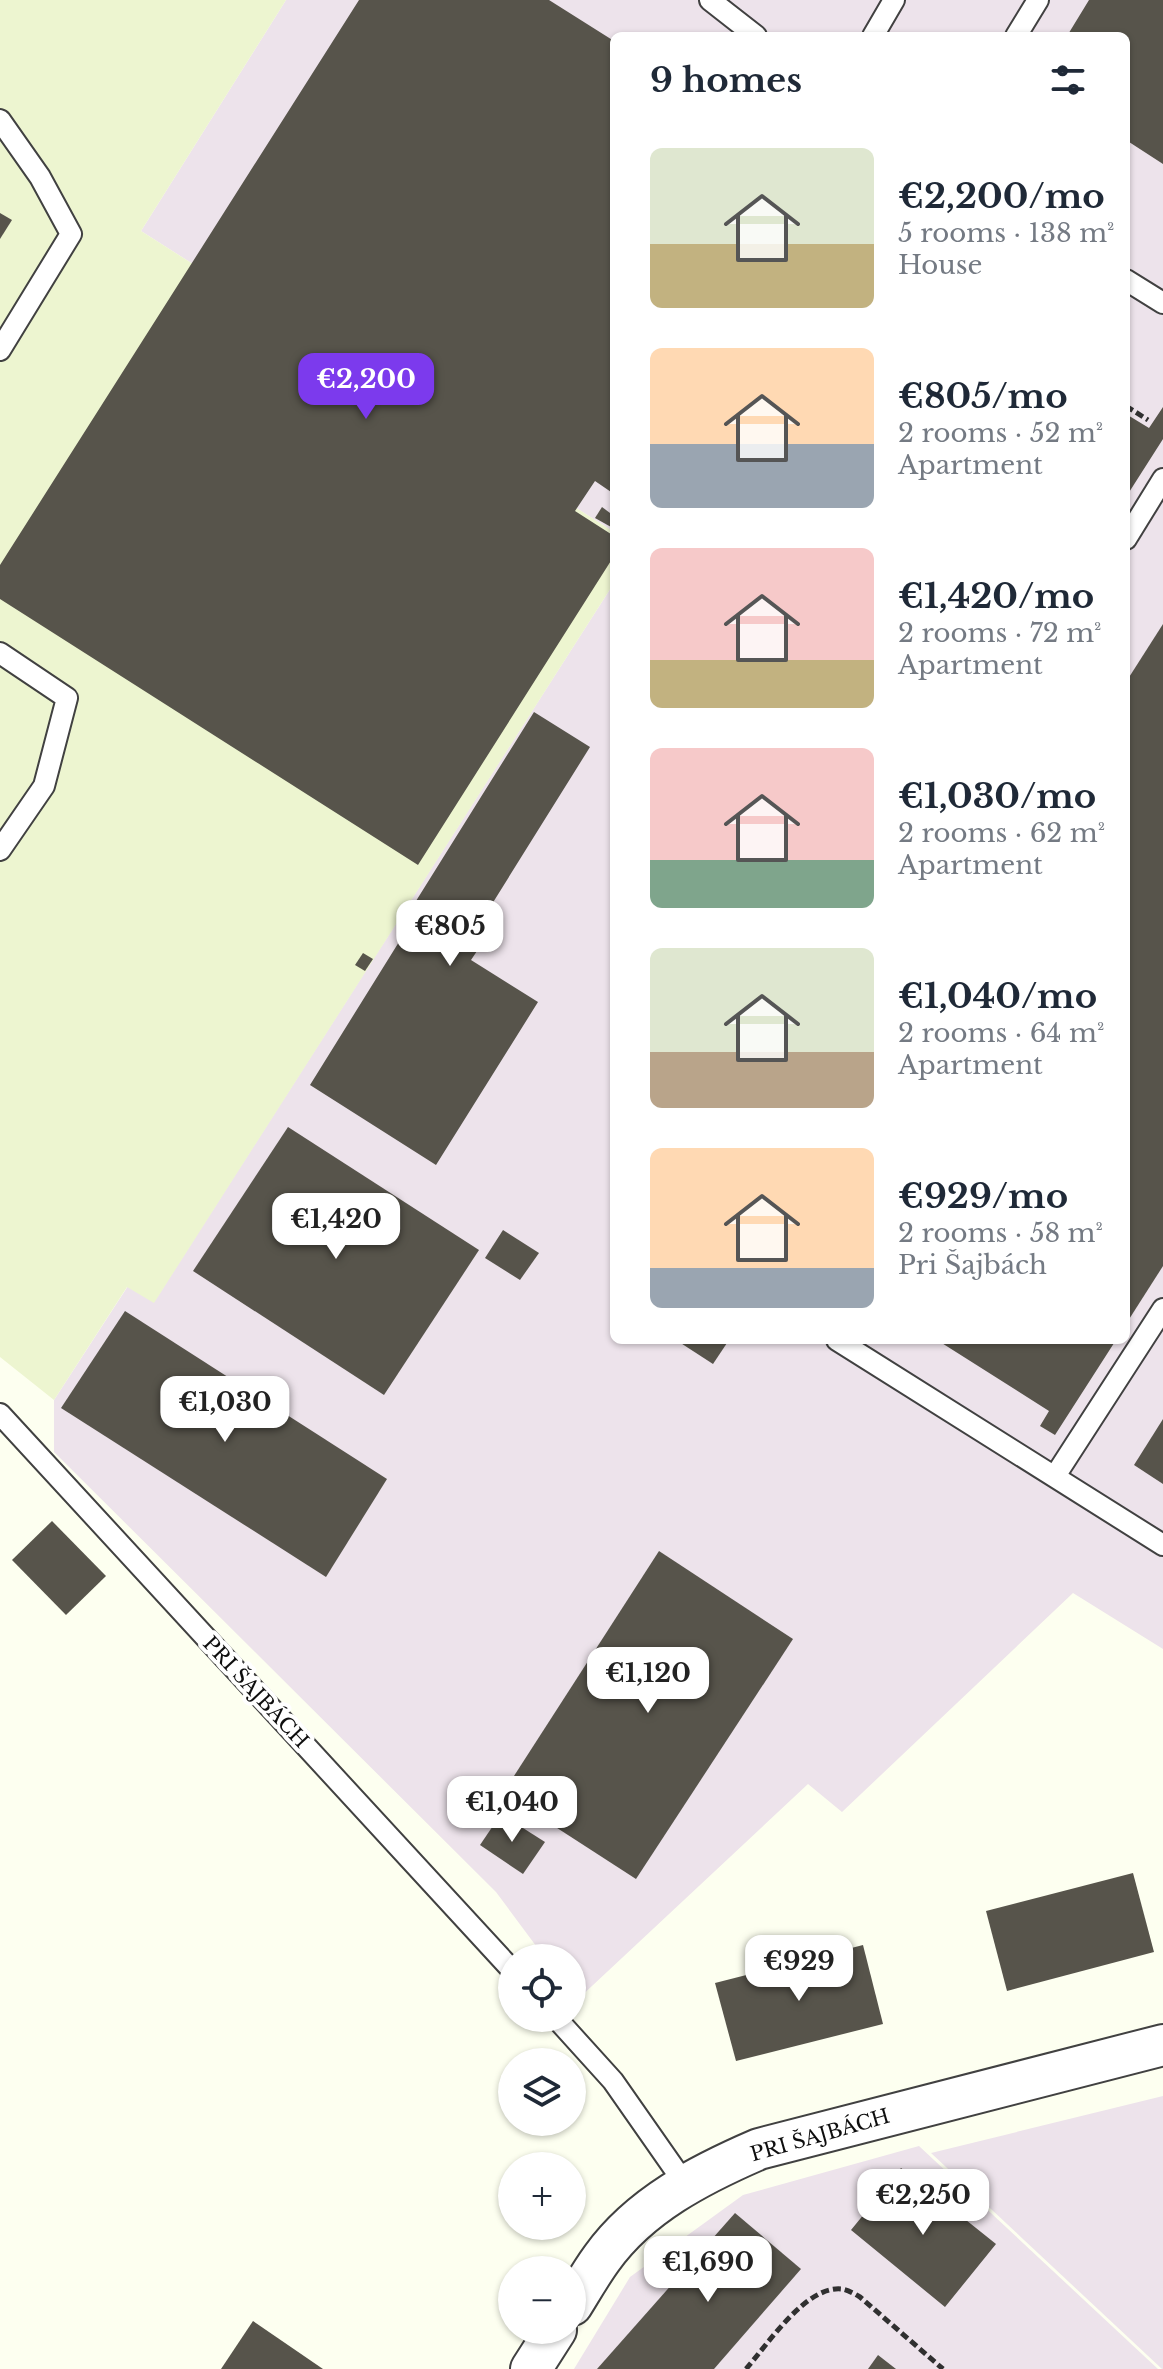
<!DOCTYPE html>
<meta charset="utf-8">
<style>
body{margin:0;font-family:"Libre Baskerville",serif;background:#f2f2f3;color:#1f2937;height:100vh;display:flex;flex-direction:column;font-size:30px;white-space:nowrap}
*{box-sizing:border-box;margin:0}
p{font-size:26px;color:#747a83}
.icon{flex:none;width:44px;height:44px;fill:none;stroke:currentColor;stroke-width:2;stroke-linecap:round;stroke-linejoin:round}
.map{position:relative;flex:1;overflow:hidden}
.drawer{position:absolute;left:610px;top:32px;width:520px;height:1312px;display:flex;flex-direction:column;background:#fff;border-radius:12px;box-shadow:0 2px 6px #0004}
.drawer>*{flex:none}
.fabs{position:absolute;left:498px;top:1944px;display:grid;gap:16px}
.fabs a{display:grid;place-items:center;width:88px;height:88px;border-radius:50%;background:#fff;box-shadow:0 2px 6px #0004;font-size:40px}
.price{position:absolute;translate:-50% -68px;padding:0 18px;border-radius:16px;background:#fff;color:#222;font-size:26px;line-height:52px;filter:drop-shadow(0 2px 4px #0008)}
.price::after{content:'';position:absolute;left:50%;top:48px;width:24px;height:18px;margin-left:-12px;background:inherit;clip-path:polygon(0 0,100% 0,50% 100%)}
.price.current{background:#7c3aed;color:#fff}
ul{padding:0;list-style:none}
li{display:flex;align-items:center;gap:24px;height:200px;padding:0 40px}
li span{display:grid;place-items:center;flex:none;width:224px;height:160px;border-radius:12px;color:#555}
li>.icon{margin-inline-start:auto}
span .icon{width:96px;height:96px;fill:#fffc;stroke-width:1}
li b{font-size:34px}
h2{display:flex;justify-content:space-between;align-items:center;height:96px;padding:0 40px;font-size:34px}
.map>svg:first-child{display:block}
</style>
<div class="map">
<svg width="1163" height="2369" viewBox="0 0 1163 2369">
<rect width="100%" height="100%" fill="#fdfff0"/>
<!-- industrial -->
<g fill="#ede3eb">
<path d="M 286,0 L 1163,0 L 1163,1649 L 1073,1593 L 842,1812 L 808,1784 L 577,2000 L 572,1994 L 572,1958 L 545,1958 L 496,1892 L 54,1452 L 54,1400 L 128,1286 L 154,1302 L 614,583 L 614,1340 L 1126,1340 L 1126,36 L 614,36 L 614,532 L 141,231 Z"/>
<path d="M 1163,2096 L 1163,2369 L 1162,2369 L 931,2153 Z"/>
<path d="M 919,2146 L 1158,2369 L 574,2369 L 630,2277 L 743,2195 Z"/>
</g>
<!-- farmland -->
<path fill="#edf5d0" d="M 0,0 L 286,0 L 141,231 L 614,532 L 614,583 L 154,1303 L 127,1287 L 54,1400 L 0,1357 Z"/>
<!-- building -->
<g fill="#57544b">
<path d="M 359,0 L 549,0 L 614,41 L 614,494 L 595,481 L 575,511 L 614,536 L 614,556 L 418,865 L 0,599 L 0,565 Z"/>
<path d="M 1089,0 L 1163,0 L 1163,164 L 1126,140 L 1126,36 L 1067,36 Z"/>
<path d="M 0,213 L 12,220 L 0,239 Z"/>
<path d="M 1163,407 L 1163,439 L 1126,497 L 1126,414 L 1149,428 Z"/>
<path d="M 602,507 L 614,516 L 611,527 L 595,518 Z"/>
<path d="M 1163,624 L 1163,1266 L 1126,1324 L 1126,682 Z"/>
<path d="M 534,712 L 590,747 L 467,944 L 477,951 L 471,960 L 538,1002 L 436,1165 L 310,1085 L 417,913 L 411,909 Z"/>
<path d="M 363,953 L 373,959 L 365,971 L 355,965 Z"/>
<path d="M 288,1127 L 479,1250 L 384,1395 L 193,1271 Z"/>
<path d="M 503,1230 L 539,1253 L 520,1280 L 485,1258 Z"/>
<path d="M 125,1311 L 387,1479 L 326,1577 L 61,1408 Z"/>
<path d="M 676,1340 L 729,1340 L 713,1364 Z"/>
<path d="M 937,1340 L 1116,1340 L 1055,1435 L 1040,1426 L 1049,1411 Z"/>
<path d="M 1163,1419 L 1163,1484 L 1134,1465 Z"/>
<path d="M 52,1521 L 106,1576 L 66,1615 L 12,1560 Z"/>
<path d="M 659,1551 L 793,1639 L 636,1879 L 503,1793 Z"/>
<path d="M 501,1814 L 545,1842 L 523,1874 L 480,1845 Z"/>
<path d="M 1133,1873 L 1154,1952 L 1007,1991 L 986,1911 Z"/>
<path d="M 863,1945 L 883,2024 L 736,2061 L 715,1983 Z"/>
<path d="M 901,2168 L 996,2244 L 945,2307 L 851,2230 L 869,2208 L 862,2203 L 874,2189 L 880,2195 Z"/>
<path d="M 735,2213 L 801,2269 L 714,2369 L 597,2369 Z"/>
<path d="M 253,2321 L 323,2369 L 221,2369 Z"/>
<path d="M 878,2355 L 896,2369 L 868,2369 Z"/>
</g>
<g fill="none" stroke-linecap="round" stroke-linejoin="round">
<!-- service casing -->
<g stroke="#414141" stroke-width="24">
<g id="service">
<path d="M 710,0 L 756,36"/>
<path d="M 873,36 L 894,0"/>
<path d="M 1016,36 L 1038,0"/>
<path d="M 0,120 L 40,177 L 71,234 L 0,350"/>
<path d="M 1126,280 L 1163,303"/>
<path d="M 1126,539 L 1163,479"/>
<path d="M 0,653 L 67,698 L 44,786 L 0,850"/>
<path d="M 837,1340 L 1163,1545"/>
<path d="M 0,1414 L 512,1970"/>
<path d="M 1055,1476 L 1163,1309"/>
<path d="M 556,2018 L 613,2081 L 685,2184"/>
</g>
</g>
<!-- minor casing -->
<g stroke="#414141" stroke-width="44">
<g id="minor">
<path d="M 572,2305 C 582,2289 591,2273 602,2258 C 640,2205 701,2174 759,2149 L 1163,2045"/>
<path d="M 531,2369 L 556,2330"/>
</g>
</g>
<!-- path -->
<g stroke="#303030" stroke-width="5" stroke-dasharray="8 4" stroke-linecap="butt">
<path d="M 1126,406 L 1148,420"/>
<path d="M 746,2369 C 768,2344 806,2285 842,2289 C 848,2290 855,2294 860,2297 L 943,2369"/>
</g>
<!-- service -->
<use href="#service" stroke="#fff" stroke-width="20"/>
<!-- minor -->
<use href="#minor" stroke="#fff" stroke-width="40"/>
</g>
<g text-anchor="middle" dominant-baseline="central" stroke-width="8" stroke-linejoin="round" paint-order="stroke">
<!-- street labels -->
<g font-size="20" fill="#0e0e0e" stroke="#fff">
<text transform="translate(256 1692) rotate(47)">PRI ŠAJBÁCH</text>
<text transform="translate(820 2135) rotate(-16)">PRI ŠAJBÁCH</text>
</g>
</g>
</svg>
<div class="fabs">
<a><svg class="icon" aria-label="locate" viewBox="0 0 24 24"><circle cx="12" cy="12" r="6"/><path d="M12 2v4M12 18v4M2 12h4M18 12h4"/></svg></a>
<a><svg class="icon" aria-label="layers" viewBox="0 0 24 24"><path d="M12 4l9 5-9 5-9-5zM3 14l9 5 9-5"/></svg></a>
<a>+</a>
<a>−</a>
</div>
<b class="price current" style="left:366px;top:421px">€2,200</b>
<b class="price" style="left:450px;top:968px">€805</b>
<b class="price" style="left:336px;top:1261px">€1,420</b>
<b class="price" style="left:225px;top:1444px">€1,030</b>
<b class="price" style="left:648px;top:1715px">€1,120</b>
<b class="price" style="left:512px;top:1844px">€1,040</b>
<b class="price" style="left:799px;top:2003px">€929</b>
<b class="price" style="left:923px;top:2237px">€2,250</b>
<b class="price" style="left:708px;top:2304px">€1,690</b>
<section class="drawer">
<h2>9 homes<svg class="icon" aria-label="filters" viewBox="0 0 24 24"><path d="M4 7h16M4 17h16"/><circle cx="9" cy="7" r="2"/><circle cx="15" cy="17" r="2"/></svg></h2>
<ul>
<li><span style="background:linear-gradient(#dfe7d0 60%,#c2b280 0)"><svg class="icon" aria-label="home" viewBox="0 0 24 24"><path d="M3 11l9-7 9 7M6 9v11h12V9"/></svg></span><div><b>€2,200/mo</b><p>5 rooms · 138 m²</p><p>House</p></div></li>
<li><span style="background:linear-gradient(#ffd9b3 60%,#9aa5b1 0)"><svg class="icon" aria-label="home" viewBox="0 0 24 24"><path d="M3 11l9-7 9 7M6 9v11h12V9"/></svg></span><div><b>€805/mo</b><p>2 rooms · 52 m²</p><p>Apartment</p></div></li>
<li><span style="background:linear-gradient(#f6c9c9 70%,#c2b280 0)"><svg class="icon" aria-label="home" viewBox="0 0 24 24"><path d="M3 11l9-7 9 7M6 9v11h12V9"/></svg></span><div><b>€1,420/mo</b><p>2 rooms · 72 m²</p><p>Apartment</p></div></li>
<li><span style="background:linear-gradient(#f6c9c9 70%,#7fa58c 0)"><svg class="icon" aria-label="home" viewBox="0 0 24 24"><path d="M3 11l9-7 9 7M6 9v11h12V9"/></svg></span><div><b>€1,030/mo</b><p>2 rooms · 62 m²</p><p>Apartment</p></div></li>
<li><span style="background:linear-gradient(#dfe7d0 65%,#b9a48a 0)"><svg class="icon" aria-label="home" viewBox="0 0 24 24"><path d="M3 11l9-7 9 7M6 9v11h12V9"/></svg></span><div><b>€1,040/mo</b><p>2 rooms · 64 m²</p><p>Apartment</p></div></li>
<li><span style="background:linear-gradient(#ffd9b3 75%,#9aa5b1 0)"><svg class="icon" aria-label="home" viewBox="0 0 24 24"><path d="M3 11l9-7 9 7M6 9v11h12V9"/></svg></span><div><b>€929/mo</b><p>2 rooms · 58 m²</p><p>Pri Šajbách</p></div></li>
</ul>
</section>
</div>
